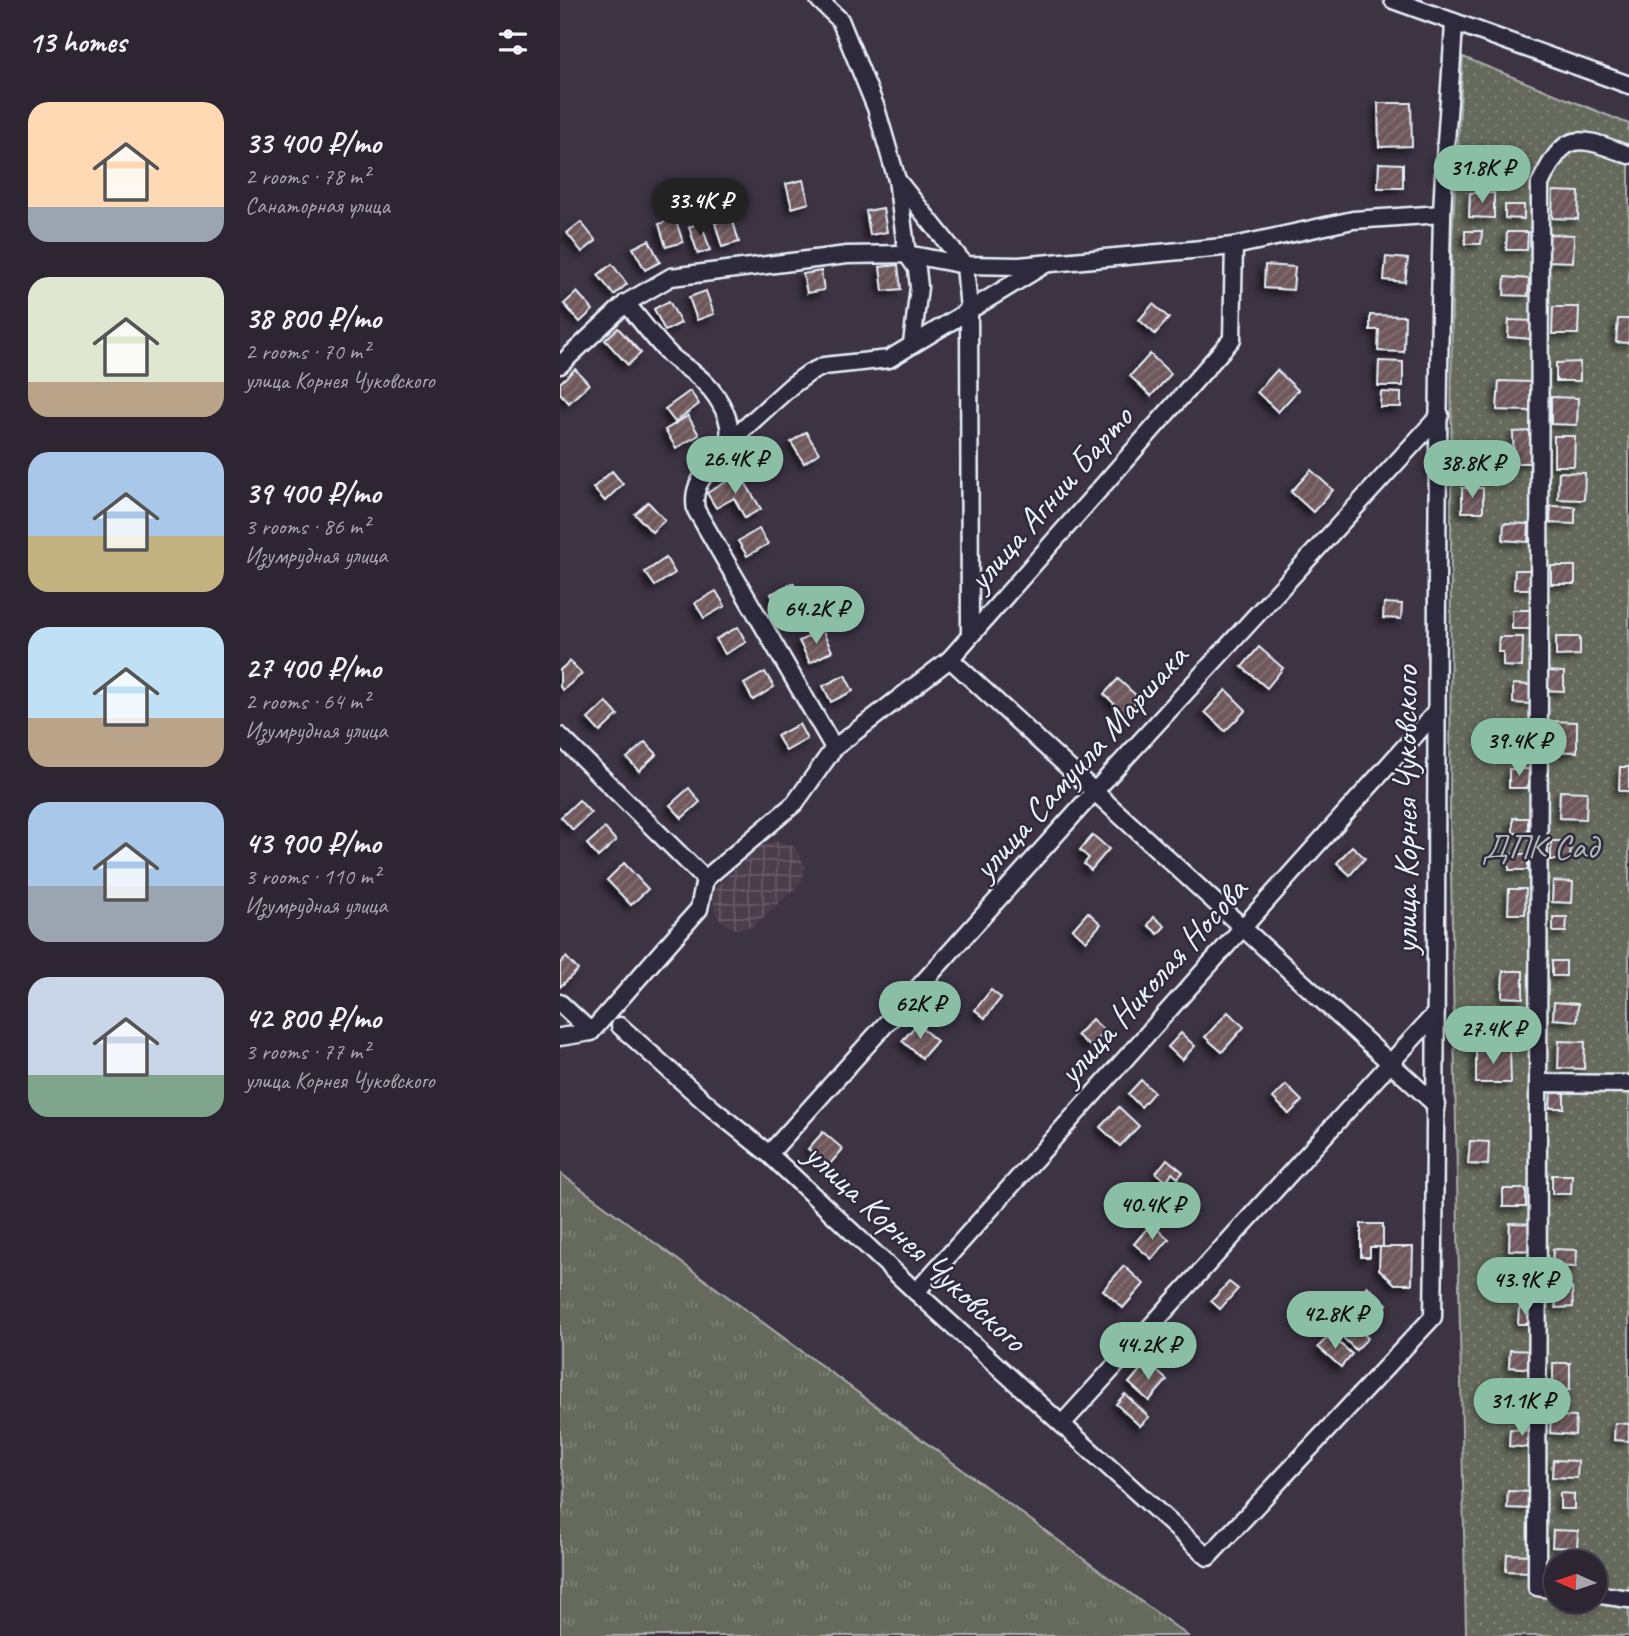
<!DOCTYPE html>
<meta charset="utf-8">
<style>
body{margin:0;font-family:Caveat,sans-serif;background:#352e3a;color:#f1f3f6;height:100vh;display:flex;flex-direction:column;font-size:26px;white-space:nowrap}
*{box-sizing:border-box;margin:0}
p{font-size:23px;color:#a7a5ac}
.icon{flex:none;width:38px;height:38px;fill:none;stroke:currentColor;stroke-width:2;stroke-linecap:round;stroke-linejoin:round}
.map{position:relative;flex:1;overflow:hidden}
.side{display:flex;flex-direction:column;background:#2d2632;width:560px}
.side>*{flex:none}
.needle{width:46px;rotate:273deg}
.fabs{position:absolute;left:984px;top:1550px;display:grid;gap:14px}
.fabs a{display:grid;place-items:center;width:63px;height:63px;border-radius:50%;background:#2d2632;box-shadow:0 4px 10px #0003,0 0 0 2px #48434d;font-size:35px}
.price{position:absolute;translate:-50% -60px;padding:0 16px;border-radius:24px;background:#8abfa5;color:#111;font-size:23px;line-height:46px;filter:drop-shadow(0 2px 4px #0008)}
.price::after{content:'';position:absolute;left:50%;top:42px;width:21px;height:16px;margin-left:-10px;background:inherit;clip-path:polygon(0 0,100% 0,50% 100%)}
.price.on{background:#222;color:#fff}
ul{padding:0;list-style:none}
li{display:flex;align-items:center;gap:21px;height:175px;padding:0 28px}
li span{display:grid;place-items:center;flex:none;width:196px;height:140px;border-radius:21px;color:#555}
li>.icon{margin-inline-start:auto}
span .icon{width:84px;height:84px;fill:#fffc;stroke-width:1}
li b{font-size:30px}
h2{display:flex;justify-content:space-between;align-items:center;height:84px;padding:0 28px;font-size:30px}
main{display:flex;flex:1;min-height:0}
.map>svg:first-child{display:block}
</style>
<main>
<section class="side">
<h2>13 homes<svg class="icon" aria-label="filters" viewBox="0 0 24 24"><path d="M4 7h16M4 17h16"/><circle cx="9" cy="7" r="2"/><circle cx="15" cy="17" r="2"/></svg></h2>
<ul>
<li><span style="background:linear-gradient(#ffd9b3 75%,#9aa5b1 0)"><svg class="icon" aria-label="home" viewBox="0 0 24 24"><path d="M3 11l9-7 9 7M6 9v11h12V9"/></svg></span><div><b>33 400 ₽/mo</b><p>2 rooms · 78 m²</p><p>Санаторная улица</p></div></li>
<li><span style="background:linear-gradient(#dfe7d0 75%,#b9a48a 0)"><svg class="icon" aria-label="home" viewBox="0 0 24 24"><path d="M3 11l9-7 9 7M6 9v11h12V9"/></svg></span><div><b>38 800 ₽/mo</b><p>2 rooms · 70 m²</p><p>улица Корнея Чуковского</p></div></li>
<li><span style="background:linear-gradient(#a9c7e8 60%,#c2b280 0)"><svg class="icon" aria-label="home" viewBox="0 0 24 24"><path d="M3 11l9-7 9 7M6 9v11h12V9"/></svg></span><div><b>39 400 ₽/mo</b><p>3 rooms · 86 m²</p><p>Изумрудная улица</p></div></li>
<li><span style="background:linear-gradient(#bfe0f5 65%,#b9a48a 0)"><svg class="icon" aria-label="home" viewBox="0 0 24 24"><path d="M3 11l9-7 9 7M6 9v11h12V9"/></svg></span><div><b>27 400 ₽/mo</b><p>2 rooms · 64 m²</p><p>Изумрудная улица</p></div></li>
<li><span style="background:linear-gradient(#a9c7e8 60%,#9aa5b1 0)"><svg class="icon" aria-label="home" viewBox="0 0 24 24"><path d="M3 11l9-7 9 7M6 9v11h12V9"/></svg></span><div><b>43 900 ₽/mo</b><p>3 rooms · 110 m²</p><p>Изумрудная улица</p></div></li>
<li><span style="background:linear-gradient(#c9d6e8 70%,#7fa58c 0)"><svg class="icon" aria-label="home" viewBox="0 0 24 24"><path d="M3 11l9-7 9 7M6 9v11h12V9"/></svg></span><div><b>42 800 ₽/mo</b><p>3 rooms · 77 m²</p><p>улица Корнея Чуковского</p></div></li>
</ul>
</section>
<div class="map">
<svg width="1069" height="1636" viewBox="0 0 1069 1636">
<defs>
<pattern id="industrial-grid" width="8" height="8" patternUnits="userSpaceOnUse" patternTransform="scale(1.75)"><rect width="8" height="8" fill="#4b3e4a"/><path d="M0 4h8M4 0v8" fill="none" stroke="#655a65"/></pattern>
<pattern id="grass-tufts" width="24" height="20" patternUnits="userSpaceOnUse" patternTransform="scale(1.75)"><rect width="24" height="20" fill="#666b5d"/><path d="M3 7l-1-3M5 7V3M7 7l1-3M15 17l-1-3M17 17v-4M19 17l1-3" fill="none" stroke="#7c8175"/></pattern>
<pattern id="garden-dots" width="8" height="8" patternUnits="userSpaceOnUse" patternTransform="scale(1.75)"><rect width="8" height="8" fill="#666b5d"/><path d="M2 2h.1M6 6h.1" fill="none" stroke="#7c8175" stroke-width="1.8" stroke-linecap="round"/></pattern>
<pattern id="building-hatch" width="6" height="6" patternUnits="userSpaceOnUse" patternTransform="scale(1.75)"><rect width="6" height="6" fill="#6e585c"/><path d="M-1 1l2-2M0 6l6-6M5 7l2-2" fill="none" stroke="#837074"/></pattern>
<filter id="shadow"><feDropShadow dx="-4" dy="4" stdDeviation="3.5" flood-color="#0009"/></filter>
</defs>
<rect width="100%" height="100%" fill="#3c3343"/>
<filter id="ink" filterUnits="userSpaceOnUse"><feTurbulence type="fractalNoise" baseFrequency=".0143" numOctaves="2"/><feDisplacementMap in="SourceGraphic" scale="14" xChannelSelector="R" yChannelSelector="G"/><feConvolveMatrix kernelMatrix="1 2 1 2 8 2 1 2 1" color-interpolation-filters="sRGB"/></filter>
<g filter="url(#ink)">
<!-- industrial -->
<path fill="url(#industrial-grid)" d="M 213,841 L 230,844 L 237,850 L 245,866 L 241,883 L 193,927 L 175,929 L 167,926 L 155,913 L 153,895 L 156,887 L 197,848 Z"/>
<!-- grass -->
<path fill="url(#grass-tufts)" stroke="#a7aeaa" stroke-width="2" d="M 0,1173 L 628,1636 L 0,1636 L 0,1515 C 7,1495 7,1484 0,1464 Z"/>
<!-- garden -->
<path fill="url(#garden-dots)" stroke="#a7aeaa" stroke-width="2" fill-rule="evenodd" d="M 903,57 L 1069,124 L 1069,1636 L 906,1636 L 890,823 L 892,239 ZM 996,1563 L 1034,1563 L 1034,1601 L 996,1601 Z"/>
<!-- building -->
<g fill="url(#building-hatch)" stroke="#e8f1f8" stroke-width="2" filter="url(#shadow)">
<path d="M 818,103 L 851,103 L 852,146 L 819,147 Z"/>
<path d="M 911,149 L 937,150 L 936,177 L 910,176 Z"/>
<path d="M 819,163 L 843,164 L 843,188 L 818,188 Z"/>
<path d="M 243,180 L 249,203 L 232,208 L 226,184 Z"/>
<path d="M 993,191 L 1019,192 L 1018,219 L 992,218 Z"/>
<path d="M 910,193 L 934,193 L 934,218 L 909,217 Z"/>
<path d="M 945,205 L 964,205 L 964,219 L 945,218 Z"/>
<path d="M 323,208 L 327,232 L 310,235 L 306,211 Z"/>
<path d="M 115,218 L 123,242 L 106,247 L 99,224 Z"/>
<path d="M 172,218 L 179,242 L 162,247 L 155,223 Z"/>
<path d="M 21,222 L 36,241 L 22,252 L 7,233 Z"/>
<path d="M 141,222 L 150,250 L 138,254 L 129,227 Z"/>
<path d="M 905,231 L 922,231 L 921,244 L 905,244 Z"/>
<path d="M 947,232 L 968,232 L 967,250 L 946,250 Z"/>
<path d="M 988,234 L 1014,235 L 1013,262 L 987,261 Z"/>
<path d="M 89,240 L 100,262 L 85,270 L 73,248 Z"/>
<path d="M 826,257 L 848,259 L 845,282 L 824,280 Z"/>
<path d="M 52,264 L 67,284 L 54,295 L 38,275 Z"/>
<path d="M 338,265 L 341,289 L 323,291 L 320,267 Z"/>
<path d="M 705,265 L 735,267 L 733,290 L 704,288 Z"/>
<path d="M 261,271 L 264,290 L 247,293 L 243,274 Z"/>
<path d="M 945,277 L 969,279 L 968,296 L 944,295 Z"/>
<path d="M 146,291 L 154,314 L 137,320 L 129,297 Z"/>
<path d="M 17,292 L 33,310 L 20,322 L 4,304 Z"/>
<path d="M 109,301 L 121,323 L 105,331 L 94,309 Z"/>
<path d="M 593,304 L 609,318 L 595,334 L 579,320 Z"/>
<path d="M 993,307 L 1019,307 L 1018,334 L 992,334 Z"/>
<path d="M 810,315 L 845,316 L 844,352 L 818,351 L 819,330 L 810,330 Z"/>
<path d="M 1058,319 L 1069,319 L 1069,343 L 1056,342 Z"/>
<path d="M 949,320 L 973,321 L 972,339 L 948,337 Z"/>
<path d="M 58,328 L 81,353 L 68,365 L 45,340 Z"/>
<path d="M 590,354 L 611,374 L 591,396 L 570,376 Z"/>
<path d="M 819,361 L 843,362 L 843,386 L 818,386 Z"/>
<path d="M 1020,362 L 1020,381 L 996,381 L 996,363 Z"/>
<path d="M 15,369 L 29,384 L 9,403 L 0,393 L 0,383 Z"/>
<path d="M 717,370 L 738,390 L 718,412 L 697,392 Z"/>
<path d="M 939,381 L 971,382 L 970,411 L 937,410 Z"/>
<path d="M 130,391 L 139,404 L 115,422 L 105,409 Z"/>
<path d="M 821,392 L 841,393 L 841,407 L 820,407 Z"/>
<path d="M 991,397 L 1018,398 L 1017,425 L 991,424 Z"/>
<path d="M 128,416 L 139,435 L 116,448 L 105,430 Z"/>
<path d="M 972,431 L 973,463 L 954,463 L 953,432 Z"/>
<path d="M 246,432 L 259,453 L 244,463 L 231,442 Z"/>
<path d="M 994,436 L 1015,436 L 1014,466 L 994,466 Z"/>
<path d="M 751,470 L 773,490 L 753,512 L 731,492 Z"/>
<path d="M 52,471 L 63,484 L 45,501 L 33,488 Z"/>
<path d="M 999,472 L 1025,473 L 1024,500 L 998,499 Z"/>
<path d="M 180,474 L 201,509 L 185,518 L 174,498 L 156,508 L 147,493 Z"/>
<rect x="902" y="488" width="21" height="24"/>
<path d="M 88,502 L 105,520 L 92,532 L 75,514 Z"/>
<path d="M 991,506 L 1015,507 L 1015,524 L 990,523 Z"/>
<path d="M 944,523 L 969,524 L 968,542 L 943,540 Z"/>
<path d="M 199,529 L 208,544 L 187,556 L 178,541 Z"/>
<path d="M 106,558 L 115,573 L 95,586 L 85,572 Z"/>
<rect x="991" y="566" width="24" height="18"/>
<path d="M 955,570 L 974,570 L 974,589 L 954,589 Z"/>
<path d="M 233,583 L 241,599 L 219,610 L 211,594 Z"/>
<path d="M 156,591 L 165,606 L 144,618 L 135,603 Z"/>
<path d="M 824,603 L 842,604 L 841,619 L 823,618 Z"/>
<rect x="952" y="610" width="20" height="19"/>
<path d="M 178,627 L 186,642 L 165,654 L 156,639 Z"/>
<path d="M 262,630 L 272,651 L 250,663 L 239,641 Z"/>
<path d="M 939,637 L 963,637 L 962,667 L 943,666 L 943,652 L 938,652 Z"/>
<path d="M 996,637 L 1020,637 L 1020,655 L 996,656 Z"/>
<path d="M 699,647 L 723,668 L 707,688 L 682,667 Z"/>
<path d="M 10,661 L 22,674 L 3,690 L 0,687 L 0,670 Z"/>
<path d="M 985,671 L 1004,672 L 1004,691 L 984,690 Z"/>
<path d="M 205,672 L 214,687 L 193,700 L 184,684 Z"/>
<path d="M 285,675 L 293,691 L 271,702 L 263,686 Z"/>
<path d="M 558,679 L 579,698 L 565,714 L 544,694 Z"/>
<path d="M 953,684 L 972,685 L 972,704 L 953,703 Z"/>
<path d="M 666,690 L 686,710 L 665,731 L 645,712 Z"/>
<path d="M 46,702 L 58,715 L 40,732 L 28,719 Z"/>
<path d="M 991,721 L 1017,722 L 1017,752 L 991,751 Z"/>
<rect x="941" y="723" width="25" height="26"/>
<path d="M 239,724 L 247,739 L 226,751 L 217,736 Z"/>
<path d="M 85,742 L 97,754 L 79,771 L 67,758 Z"/>
<path d="M 1060,767 L 1069,767 L 1069,791 L 1059,791 Z"/>
<path d="M 949,769 L 969,769 L 968,788 L 949,788 Z"/>
<path d="M 129,788 L 140,802 L 122,818 L 110,805 Z"/>
<path d="M 1000,791 L 1027,792 L 1026,819 L 999,818 Z"/>
<path d="M 19,800 L 31,813 L 13,830 L 1,817 Z"/>
<rect x="953" y="818" width="15" height="15"/>
<path d="M 45,828 L 56,841 L 38,857 L 27,844 Z"/>
<path d="M 533,835 L 549,849 L 531,870 L 524,864 L 529,858 L 520,850 Z"/>
<path d="M 991,841 L 1011,841 L 1010,860 L 991,860 Z"/>
<path d="M 792,846 L 805,858 L 790,875 L 777,863 Z"/>
<rect x="949" y="854" width="19" height="16"/>
<path d="M 64,863 L 88,889 L 71,905 L 47,880 Z"/>
<path d="M 993,881 L 1013,882 L 1012,903 L 992,902 Z"/>
<path d="M 949,889 L 966,889 L 965,914 L 948,914 Z"/>
<path d="M 528,912 L 541,924 L 526,941 L 513,929 Z"/>
<path d="M 594,917 L 605,926 L 598,934 L 588,925 Z"/>
<path d="M 993,917 L 1007,917 L 1006,932 L 993,932 Z"/>
<path d="M 6,957 L 18,970 L 0,987 L 0,963 Z"/>
<rect x="992" y="961" width="14" height="15"/>
<path d="M 943,971 L 963,971 L 963,998 L 942,997 Z"/>
<path d="M 431,990 L 441,998 L 425,1018 L 415,1010 Z"/>
<path d="M 994,1002 L 1018,1004 L 1017,1021 L 993,1019 Z"/>
<path d="M 668,1012 L 684,1027 L 662,1052 L 645,1037 Z"/>
<path d="M 532,1019 L 545,1031 L 531,1047 L 517,1035 Z"/>
<path d="M 357,1024 L 377,1041 L 362,1058 L 342,1041 Z"/>
<path d="M 621,1033 L 635,1046 L 622,1060 L 608,1047 Z"/>
<path d="M 999,1041 L 1025,1042 L 1024,1069 L 998,1068 Z"/>
<path d="M 916,1048 L 950,1048 L 951,1083 L 916,1083 Z"/>
<path d="M 581,1080 L 594,1092 L 581,1107 L 568,1094 Z"/>
<path d="M 726,1085 L 742,1101 L 729,1114 L 713,1098 Z"/>
<path d="M 991,1093 L 1004,1093 L 1004,1108 L 990,1108 Z"/>
<path d="M 559,1107 L 579,1126 L 560,1146 L 540,1127 Z"/>
<path d="M 263,1132 L 283,1149 L 268,1166 L 248,1149 Z"/>
<path d="M 910,1141 L 929,1142 L 928,1165 L 908,1164 Z"/>
<path d="M 607,1159 L 623,1172 L 618,1178 L 612,1173 L 606,1181 L 596,1173 Z"/>
<path d="M 992,1175 L 1012,1175 L 1011,1194 L 992,1194 Z"/>
<rect x="943" y="1189" width="23" height="18"/>
<path d="M 950,1223 L 976,1224 L 976,1251 L 949,1250 Z"/>
<path d="M 591,1224 L 609,1239 L 592,1259 L 574,1244 Z"/>
<path d="M 801,1224 L 823,1224 L 823,1247 L 810,1247 L 810,1257 L 801,1257 Z"/>
<path d="M 820,1247 L 853,1247 L 852,1284 L 835,1284 L 819,1269 Z"/>
<path d="M 993,1249 L 1017,1250 L 1016,1267 L 992,1266 Z"/>
<path d="M 564,1266 L 584,1284 L 563,1308 L 543,1290 Z"/>
<rect x="956" y="1270" width="14" height="15"/>
<path d="M 669,1282 L 678,1289 L 660,1309 L 651,1301 Z"/>
<path d="M 807,1286 L 827,1304 L 809,1324 L 789,1306 Z"/>
<path d="M 1012,1288 L 1013,1307 L 996,1308 L 994,1289 Z"/>
<path d="M 959,1309 L 972,1309 L 972,1324 L 958,1324 Z"/>
<path d="M 789,1321 L 808,1338 L 796,1350 L 778,1333 Z"/>
<path d="M 770,1335 L 792,1354 L 781,1367 L 758,1347 Z"/>
<path d="M 950,1350 L 975,1351 L 974,1369 L 949,1367 Z"/>
<path d="M 587,1362 L 607,1380 L 589,1401 L 569,1383 Z"/>
<rect x="993" y="1363" width="17" height="27"/>
<path d="M 565,1394 L 589,1417 L 580,1426 L 556,1404 Z"/>
<path d="M 957,1395 L 970,1395 L 970,1410 L 956,1410 Z"/>
<path d="M 991,1416 L 1016,1417 L 1015,1435 L 990,1433 Z"/>
<path d="M 1055,1423 L 1069,1424 L 1069,1441 L 1054,1440 Z"/>
<path d="M 950,1429 L 974,1431 L 973,1448 L 949,1446 Z"/>
<path d="M 993,1460 L 1018,1461 L 1017,1478 L 992,1477 Z"/>
<path d="M 948,1491 L 973,1492 L 972,1509 L 947,1508 Z"/>
<path d="M 1000,1493 L 1014,1494 L 1014,1509 L 1000,1509 Z"/>
<path d="M 993,1530 L 1018,1531 L 1017,1548 L 992,1547 Z"/>
<path d="M 947,1554 L 972,1555 L 971,1572 L 946,1571 Z"/>
</g>
<g fill="none" stroke-linecap="round" stroke-linejoin="round">
<!-- minor casing -->
<g stroke="#e8f1f8" stroke-width="21">
<g id="minor">
<path d="M 259,0 L 280,20 L 316,108 L 337,180 L 347,254 L 357,269 L 359,287 L 352,344"/>
<path d="M 833,0 L 1069,85"/>
<path d="M 337,180 L 405,265 L 409,310 L 410,636"/>
<path d="M 66,303 C 81,321 95,340 111,356 C 122,366 135,372 145,383 C 159,397 177,426 166,445 C 153,470 130,479 136,510 L 274,748"/>
<path d="M 0,365 L 66,303 L 111,277 L 287,255 L 347,254 L 405,265 L 459,266 L 674,246 L 793,220 L 882,214"/>
<path d="M 167,444 L 231,386 L 249,373 L 264,366 L 329,359 L 484,265"/>
<path d="M 390,659 L 876,1105"/>
<path d="M 0,736 L 145,879"/>
<path d="M 145,879 L 235,803 L 274,748 L 390,659 L 672,339 L 674,246"/>
<path d="M 0,1003 L 31,1032"/>
<path d="M 60,1026 L 153,1109 L 209,1154 L 356,1292 L 648,1557 L 873,1317 C 879,950 873,584 882,217 C 884,152 891,87 894,22"/>
<path d="M 0,1037 L 31,1032 L 139,909 L 145,879"/>
<path d="M 980,1083 L 1069,1084"/>
<path d="M 209,1154 L 534,792 L 880,415"/>
<path d="M 356,1292 L 876,712"/>
<path d="M 502,1424 L 875,1014"/>
<path d="M 996,1590 L 977,1587 L 980,184 C 1006,129 1017,136 1069,155"/>
<path d="M 1034,1594 L 1069,1599"/>
</g>
</g>
<!-- minor -->
<use href="#minor" stroke="#2f2a3d" stroke-width="16"/>
</g>
</g>
<g text-anchor="middle" dominant-baseline="central" stroke-width="5" stroke-linejoin="round" paint-order="stroke">
<!-- street labels -->
<g font-size="35" fill="#e8f1f8" stroke="#2f2a3d">
<text transform="translate(490 498) rotate(-49)">улица Агнии Барто</text>
<text transform="translate(520 762) rotate(-48)">улица Самуила Маршака</text>
<text transform="translate(845 810) rotate(-90)">улица Корнея Чуковского</text>
<text transform="translate(592 981) rotate(-48)">улица Николая Носова</text>
<text transform="translate(356 1247) rotate(43)">улица Корнея Чуковского</text>
</g>
<!-- park labels -->
<g font-size="35" fill="#aeb5b2" stroke="#2f2a3d">
<text x="980" y="846">ДПК Сад</text>
</g>
</g>
</svg>
<div class="fabs">
<a><svg class="needle" viewBox="-14 -14 28 28"><path d="M0-13l5 13h-10z" fill="#e53935"/><path d="M0 13l5-13h-10z" fill="#a7a5ac"/></svg></a>
</div>
<b class="price" style="left:922px;top:205px">31.8K ₽</b>
<b class="price on" style="left:140px;top:238px">33.4K ₽</b>
<b class="price" style="left:175px;top:496px">26.4K ₽</b>
<b class="price" style="left:912px;top:500px">38.8K ₽</b>
<b class="price" style="left:256px;top:646px">64.2K ₽</b>
<b class="price" style="left:959px;top:778px">39.4K ₽</b>
<b class="price" style="left:360px;top:1041px">62K ₽</b>
<b class="price" style="left:933px;top:1066px">27.4K ₽</b>
<b class="price" style="left:592px;top:1242px">40.4K ₽</b>
<b class="price" style="left:965px;top:1317px">43.9K ₽</b>
<b class="price" style="left:775px;top:1351px">42.8K ₽</b>
<b class="price" style="left:588px;top:1382px">44.2K ₽</b>
<b class="price" style="left:962px;top:1438px">31.1K ₽</b>
</div>
</main>
